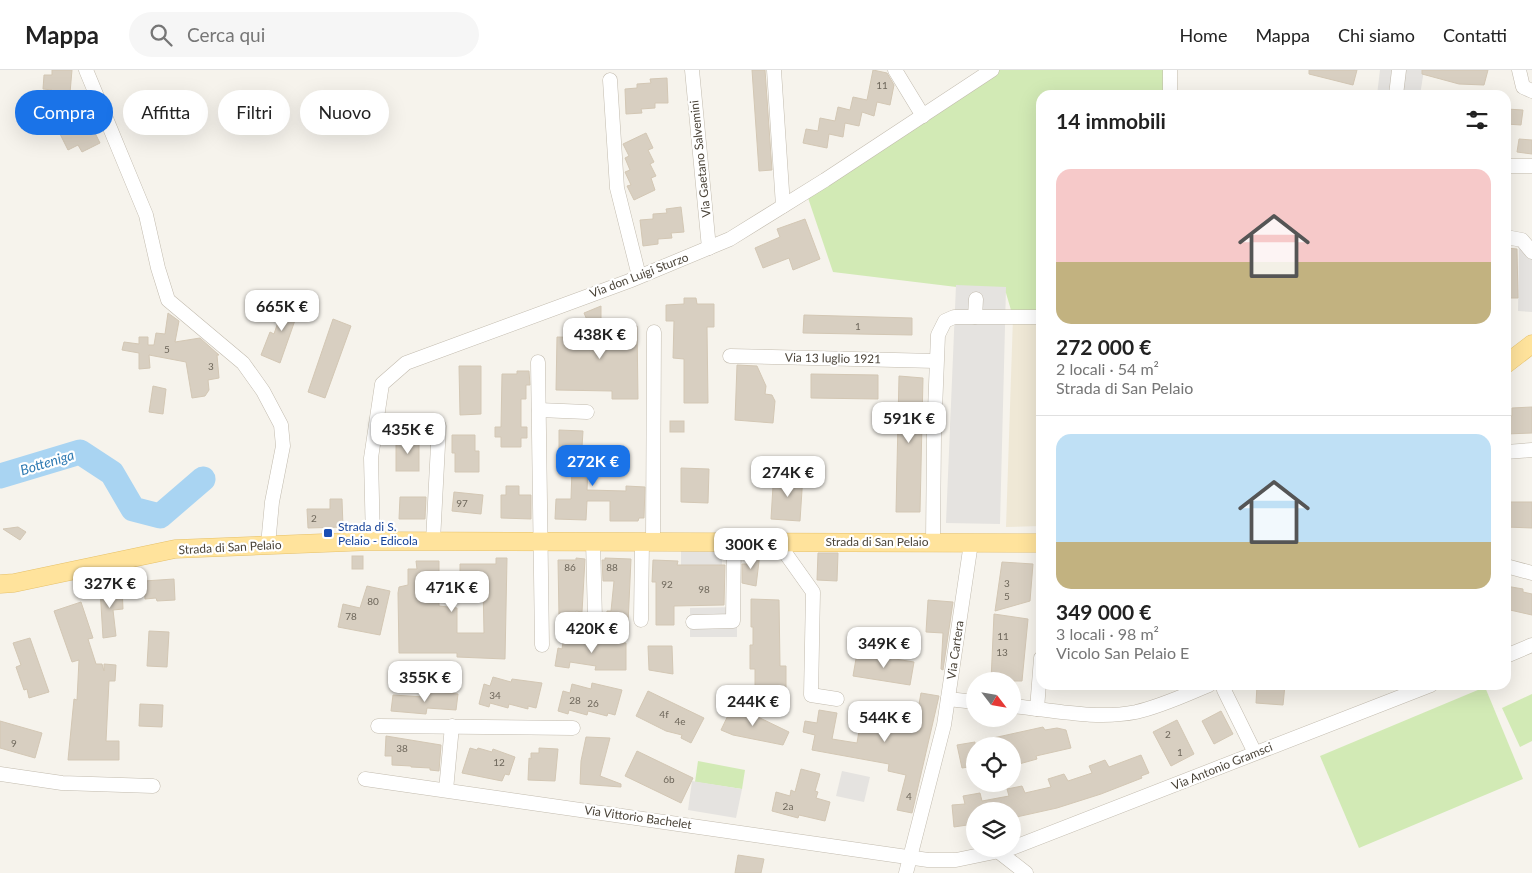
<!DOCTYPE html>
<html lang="it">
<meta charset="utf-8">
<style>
body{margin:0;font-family:Lato,sans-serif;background:#f6f6f6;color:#222;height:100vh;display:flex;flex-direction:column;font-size:19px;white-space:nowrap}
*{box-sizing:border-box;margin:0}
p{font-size:16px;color:#767676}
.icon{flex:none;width:28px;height:28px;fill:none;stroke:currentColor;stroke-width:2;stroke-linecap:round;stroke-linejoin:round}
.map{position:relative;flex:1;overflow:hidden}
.sheet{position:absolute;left:1036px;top:20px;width:475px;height:600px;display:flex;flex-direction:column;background:#fff;border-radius:15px;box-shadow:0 5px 20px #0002}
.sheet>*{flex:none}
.guide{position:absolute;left:15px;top:20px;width:475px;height:45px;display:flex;gap:10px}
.needle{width:32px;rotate:121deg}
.tools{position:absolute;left:966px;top:602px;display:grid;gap:10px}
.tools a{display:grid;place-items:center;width:55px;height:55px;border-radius:50%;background:#fff;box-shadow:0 5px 20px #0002;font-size:25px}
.price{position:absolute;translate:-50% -42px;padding:0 11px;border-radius:10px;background:#fff;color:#222;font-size:16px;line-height:32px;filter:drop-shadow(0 1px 2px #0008)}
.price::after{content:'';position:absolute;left:50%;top:30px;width:15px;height:11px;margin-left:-8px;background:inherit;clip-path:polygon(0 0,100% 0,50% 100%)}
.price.on{background:#1a73e8;color:#fff}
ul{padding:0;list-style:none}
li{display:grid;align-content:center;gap:10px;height:265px;padding:0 20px}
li+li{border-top:1px solid #e0e0e0}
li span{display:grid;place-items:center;height:155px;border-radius:15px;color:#555}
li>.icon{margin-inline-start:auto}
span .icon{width:90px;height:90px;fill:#fffc;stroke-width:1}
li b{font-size:21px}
h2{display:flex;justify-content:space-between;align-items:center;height:60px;padding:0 20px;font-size:21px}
.tag{padding:0 18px;border-radius:22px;background:#fff;box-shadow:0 5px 20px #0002;font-size:18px;line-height:45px}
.tag.on{background:#1a73e8;color:#fff}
header{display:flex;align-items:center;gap:30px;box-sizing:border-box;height:70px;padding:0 25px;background:#fff;border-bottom:1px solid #e0e0e0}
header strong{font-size:24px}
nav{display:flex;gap:28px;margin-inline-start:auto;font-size:18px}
.search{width:350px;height:45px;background:#f6f6f6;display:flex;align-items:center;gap:12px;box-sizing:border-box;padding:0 18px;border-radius:28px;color:#767676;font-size:19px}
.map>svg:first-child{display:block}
</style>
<header>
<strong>Mappa</strong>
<div class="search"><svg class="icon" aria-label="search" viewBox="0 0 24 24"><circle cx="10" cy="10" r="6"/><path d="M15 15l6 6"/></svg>Cerca qui</div>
<nav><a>Home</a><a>Mappa</a><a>Chi siamo</a><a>Contatti</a></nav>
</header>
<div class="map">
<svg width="1532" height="803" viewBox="0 0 1532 803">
<rect width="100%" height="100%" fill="#f6f3ec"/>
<!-- education -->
<path fill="#efe8d6" d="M 1041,246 L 1041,456 L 1006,457 L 1013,247 Z"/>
<!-- green -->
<g fill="#d2eab5">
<path d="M 992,0 L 1170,0 L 1170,25 L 1041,25 L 1041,247 L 1013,247 L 1006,223 L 833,202 L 806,122 Z"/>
<path d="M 1485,617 L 1523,709 L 1359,778 L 1320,686 Z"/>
<path d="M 1532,624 L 1532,671 L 1520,677 L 1502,638 Z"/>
<path d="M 698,691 L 745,700 L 742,719 L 695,712 Z"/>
</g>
<!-- parking -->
<g fill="#e5e3e0">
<path d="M 1380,0 L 1424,0 L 1420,25 L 1377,25 Z"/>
<path d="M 1532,177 L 1532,242 L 1518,241 L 1519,179 Z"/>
<path d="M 956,215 L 1006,217 L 1000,454 L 946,453 Z"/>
<path d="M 722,480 L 722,495 L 681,495 L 681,481 Z"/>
<path d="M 737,537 L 737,567 L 690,567 L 690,538 Z"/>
<path d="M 842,701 L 870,707 L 864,732 L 836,726 Z"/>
<path d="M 692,711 L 742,719 L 736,748 L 688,740 Z"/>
</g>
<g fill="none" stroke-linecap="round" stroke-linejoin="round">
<!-- river -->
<path stroke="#a9d4f2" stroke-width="25" d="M 0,406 L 80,382 L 112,403 L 133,439 L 160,446 L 203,409"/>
</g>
<!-- building -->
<g fill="#d8cfc1" stroke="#d3c7b4">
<path d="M 52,0 L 72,0 L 70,23 L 52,23 L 52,20 L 43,19 L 44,5 L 52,5 Z"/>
<path d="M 752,0 L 765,0 L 772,100 L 759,101 Z"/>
<path d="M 873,0 L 887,3 L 894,15 L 890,35 L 877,32 L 874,46 L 862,42 L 859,56 L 845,53 L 843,67 L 829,64 L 827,78 L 803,73 L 806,59 L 818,61 L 820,48 L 835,51 L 838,37 L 850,40 L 853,27 L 867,30 Z"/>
<path d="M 1309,0 L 1357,0 L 1353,15 L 1309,4 Z"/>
<path d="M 1422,0 L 1488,0 L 1484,15 L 1459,14 L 1422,4 Z"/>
<path d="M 667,8 L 668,33 L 655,33 L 655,38 L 641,39 L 642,43 L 626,44 L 625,19 L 637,18 L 637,14 L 651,13 L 650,9 Z"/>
<path d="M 1506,39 L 1523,40 L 1521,55 L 1506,54 Z"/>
<path d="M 68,40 L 79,64 L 92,57 L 100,73 L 82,82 L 78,75 L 68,80 L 57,58 L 53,60 L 48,49 Z"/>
<path d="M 646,63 L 653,78 L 648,80 L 654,92 L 650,94 L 656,106 L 651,108 L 655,120 L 634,130 L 627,116 L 631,115 L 625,102 L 630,100 L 625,88 L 629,86 L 623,74 Z"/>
<path d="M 1519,69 L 1532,70 L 1532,84 L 1517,82 Z"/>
<path d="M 681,137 L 684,162 L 671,163 L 672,168 L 658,169 L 658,174 L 643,176 L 640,150 L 653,149 L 653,144 L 667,143 L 666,139 Z"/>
<path d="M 805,149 L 820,189 L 793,200 L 789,188 L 763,198 L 755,178 L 780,167 L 777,159 Z"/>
<path d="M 1506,178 L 1517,179 L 1518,228 L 1506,228 Z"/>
<path d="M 289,228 L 301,233 L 280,293 L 261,285 L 270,262 L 274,264 L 283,237 L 285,238 Z"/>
<path d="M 684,228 L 696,228 L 697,234 L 714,234 L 714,257 L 707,257 L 708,333 L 684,333 L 684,289 L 673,288 L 674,251 L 666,251 L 666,235 L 684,234 Z"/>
<path d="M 601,236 L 601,255 L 637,256 L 638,329 L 612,329 L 612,321 L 556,320 L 557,267 L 595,268 L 584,243 Z"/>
<path d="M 168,243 L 179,251 L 175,272 L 200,268 L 219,285 L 217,285 L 219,308 L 208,310 L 209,320 L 205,326 L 192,328 L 186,292 L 149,285 L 150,298 L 139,299 L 139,283 L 122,280 L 124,272 L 139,274 L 139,267 L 148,267 L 148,275 L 154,275 L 156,263 L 165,264 Z"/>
<path d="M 804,245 L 912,248 L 912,265 L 803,263 Z"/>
<path d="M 333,249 L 351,256 L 325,328 L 308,322 Z"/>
<path d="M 737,295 L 757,296 L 766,316 L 765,324 L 772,325 L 775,331 L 773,353 L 735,350 Z"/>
<path d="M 459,296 L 481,296 L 481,344 L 460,345 Z"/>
<path d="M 517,301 L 529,301 L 530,315 L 526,315 L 526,329 L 521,329 L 521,357 L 527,357 L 527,368 L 521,368 L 521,377 L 501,377 L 501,367 L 495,367 L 495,357 L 501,357 L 502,304 L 517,304 Z"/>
<path d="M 811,304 L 878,305 L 878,329 L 811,328 Z"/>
<path d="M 899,306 L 923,308 L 920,442 L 896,442 Z"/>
<path d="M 153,316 L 166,319 L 163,344 L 149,342 Z"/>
<path d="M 1532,337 L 1532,363 L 1506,364 L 1506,346 L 1512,346 L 1512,338 Z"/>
<rect x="670" y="351" width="14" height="11"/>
<path d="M 559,360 L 583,361 L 582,377 L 589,377 L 587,420 L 626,421 L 626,416 L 645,417 L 644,448 L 639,448 L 638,451 L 610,451 L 610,431 L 587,431 L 586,450 L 555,449 L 556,429 L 571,429 L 572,399 L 563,398 L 564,379 L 559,379 Z"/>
<path d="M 452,365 L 475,365 L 475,381 L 479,381 L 479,402 L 455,402 L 455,383 L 452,383 Z"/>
<rect x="396" y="369" width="23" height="32"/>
<path d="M 681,398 L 709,399 L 708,433 L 681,432 Z"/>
<path d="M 779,404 L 803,405 L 800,451 L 771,449 L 773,416 L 779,417 Z"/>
<path d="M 506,416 L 519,416 L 519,425 L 531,425 L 531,449 L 501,448 L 501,425 L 506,425 Z"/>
<path d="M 454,422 L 483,425 L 481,444 L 452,441 Z"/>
<path d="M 400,427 L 426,427 L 425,449 L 399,449 Z"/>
<path d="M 330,429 L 342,429 L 343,457 L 308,458 L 307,439 L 330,439 Z"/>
<path d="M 1506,432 L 1532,432 L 1532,458 L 1506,457 Z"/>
<path d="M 18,457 L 26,462 L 20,470 L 3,459 Z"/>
<path d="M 749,483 L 760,483 L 756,516 L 742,513 L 742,494 L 748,494 Z"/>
<path d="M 818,483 L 838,483 L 837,511 L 817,510 Z"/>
<rect x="352" y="486" width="11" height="13"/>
<path d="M 496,488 L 507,488 L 505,589 L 457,587 L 457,583 L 399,583 L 398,523 L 399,517 L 408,515 L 408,499 L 417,499 L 416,491 L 439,491 L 439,536 L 457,538 L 457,563 L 484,563 L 483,515 L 460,515 L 460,494 L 496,494 Z"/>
<path d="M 576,488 L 585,489 L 582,542 L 576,541 L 575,547 L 559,546 L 558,490 L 576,490 Z"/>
<path d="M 605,488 L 631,489 L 628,554 L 606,551 L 607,541 L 611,541 L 614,511 L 603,511 L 602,490 L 605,490 Z"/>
<path d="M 653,490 L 678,491 L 677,495 L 725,495 L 724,535 L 674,536 L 674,555 L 656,555 L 656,512 L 652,512 Z"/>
<path d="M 1002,492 L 1033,494 L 1030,531 L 995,541 Z"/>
<path d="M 174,509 L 175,530 L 157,531 L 156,528 L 145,529 L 144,511 Z"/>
<path d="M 367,516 L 390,521 L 380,565 L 338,557 L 343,534 L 360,538 Z"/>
<path d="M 1506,516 L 1523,519 L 1523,522 L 1532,524 L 1532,545 L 1510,540 L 1510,538 L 1506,537 Z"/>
<path d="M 122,517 L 123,539 L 113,540 L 116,566 L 103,568 L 100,518 Z"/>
<path d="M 751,529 L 779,530 L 780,596 L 786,596 L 786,625 L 755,625 L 755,599 L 750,599 L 750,575 L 753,575 L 753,557 L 751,557 Z"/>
<path d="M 928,530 L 953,532 L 943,600 L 941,599 L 943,563 L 926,562 Z"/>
<path d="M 81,532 L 93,568 L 88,569 L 96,594 L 102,594 L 104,601 L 104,594 L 116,595 L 115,611 L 109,611 L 106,671 L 119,671 L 119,690 L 68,690 L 74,629 L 77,630 L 79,590 L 72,592 L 54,541 Z"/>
<path d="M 994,544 L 1028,549 L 1022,611 L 991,611 Z"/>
<path d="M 149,561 L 169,562 L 167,597 L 147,596 Z"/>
<path d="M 564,566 L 585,569 L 584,573 L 626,573 L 626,600 L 595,600 L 596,596 L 570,592 L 569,598 L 555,596 L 558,578 L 562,579 Z"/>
<path d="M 30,568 L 49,622 L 29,628 L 27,619 L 24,620 L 16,597 L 21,595 L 13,573 Z"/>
<path d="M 648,576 L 672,576 L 673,604 L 649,600 Z"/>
<path d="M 857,583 L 914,592 L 910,615 L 853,606 Z"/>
<path d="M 493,607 L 511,612 L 512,609 L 542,613 L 536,638 L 528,636 L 528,639 L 509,634 L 508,638 L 490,633 L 489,637 L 479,634 L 484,614 L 490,616 Z"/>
<path d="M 592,613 L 622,620 L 615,645 L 608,643 L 607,646 L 588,641 L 587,645 L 569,640 L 568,644 L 558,641 L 563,621 L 570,623 L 572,614 L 591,619 Z"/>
<path d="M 1257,615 L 1285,615 L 1283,635 L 1256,633 Z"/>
<path d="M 430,621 L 458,624 L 456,640 L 427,638 L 426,644 L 391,641 L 393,625 L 424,627 L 424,625 L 430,625 Z"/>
<path d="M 648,621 L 704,648 L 691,673 L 681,668 L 682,665 L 666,661 L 636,646 Z"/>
<path d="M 921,623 L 939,626 L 912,743 L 897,740 L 906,705 L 888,701 L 889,694 L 812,680 L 815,665 L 803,662 L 805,651 L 817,653 L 819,640 L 837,643 L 832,669 L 857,673 L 861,649 L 886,653 L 887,646 L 900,648 L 901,642 L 917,645 Z"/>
<path d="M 140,634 L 163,635 L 162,657 L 139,656 Z"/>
<path d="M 733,635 L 789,662 L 783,675 L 733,665 L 721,660 Z"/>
<path d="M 1221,641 L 1233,664 L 1214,674 L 1202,651 Z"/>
<path d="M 1177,650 L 1194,684 L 1171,696 L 1153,662 Z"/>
<path d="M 0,651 L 42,663 L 35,688 L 0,678 Z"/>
<path d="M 1043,657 L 1045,660 L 1057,658 L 1066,660 L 1071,678 L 1036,686 L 1037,689 L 1012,696 L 1012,676 L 985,676 L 984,670 Z"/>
<path d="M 386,666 L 441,675 L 439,701 L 430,700 L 430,698 L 411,697 L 411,696 L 392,695 L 392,686 L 385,686 Z"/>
<path d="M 586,667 L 610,668 L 600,706 L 621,714 L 621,717 L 580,714 L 581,691 Z"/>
<path d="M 975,672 L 975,696 L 962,698 L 957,675 Z"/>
<path d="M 470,678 L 477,680 L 478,678 L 492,682 L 493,679 L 515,687 L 509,705 L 505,704 L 502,711 L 462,703 Z"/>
<path d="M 539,678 L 558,679 L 555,711 L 528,710 L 529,688 L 531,689 L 531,683 L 539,683 Z"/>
<path d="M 637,681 L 693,708 L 681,733 L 625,706 Z"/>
<path d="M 1141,685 L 1149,703 L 1141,706 L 1142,708 L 1101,724 L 1057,738 L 1012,748 L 1012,741 L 975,741 L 975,751 L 967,752 L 967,755 L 954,757 L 952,735 L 965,734 L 963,726 L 980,723 L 982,731 L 1009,726 L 1007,719 L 1022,716 L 1025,723 L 1051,717 L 1048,709 L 1064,704 L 1068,711 L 1092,703 L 1089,696 L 1105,690 L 1109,697 Z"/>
<path d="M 801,699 L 820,704 L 815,721 L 818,722 L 816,728 L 830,732 L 825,751 L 799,745 L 798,748 L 772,741 L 776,722 L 790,726 L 791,720 L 795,722 Z"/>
<path d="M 738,785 L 764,789 L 761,803 L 735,803 Z"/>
</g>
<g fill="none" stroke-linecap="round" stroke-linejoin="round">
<!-- minor casing -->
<g stroke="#c2bbae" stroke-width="15">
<g id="minor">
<path d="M 86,0 L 146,145 L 158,198 L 168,230 L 243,293 L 263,321 L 281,355 L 283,376 L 272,432 L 268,475"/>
<path d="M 692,0 L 709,178"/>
<path d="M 774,0 L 783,136"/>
<path d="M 895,0 L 923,46"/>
<path d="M 1170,0 L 1170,25"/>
<path d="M 1519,0 L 1523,17 L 1532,21"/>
<path d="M 610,10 L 617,118 L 639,206"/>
<path d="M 1396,25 L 1399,0"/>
<path d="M 1506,96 L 1532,96"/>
<path d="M 1506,167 L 1522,170 L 1532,182"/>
<path d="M 975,247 L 1041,247"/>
<path d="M 730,286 L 936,291"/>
<path d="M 538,292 L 542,575"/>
<path d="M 539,340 L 587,342"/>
<path d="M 1506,382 L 1532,380"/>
<path d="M 776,470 L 813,522 L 811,625 L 837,629"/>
<path d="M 373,471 L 371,388 L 382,314 L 406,293 L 629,211 L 730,169 L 825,110 L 992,0"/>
<path d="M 433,471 L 439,356"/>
<path d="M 593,471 L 595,549"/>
<path d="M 653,471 L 654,262"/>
<path d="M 933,471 L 934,365 L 938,265 L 945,251 L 954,247 L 975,247 L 976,229"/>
<path d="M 1506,496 L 1532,503"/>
<path d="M 641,550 L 642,471"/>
<path d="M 693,552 L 733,551 L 734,470"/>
<path d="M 1506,586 L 1532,575"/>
<path d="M 1223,615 L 1224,620 L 1255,683"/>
<path d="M 948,629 L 975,632"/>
<path d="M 1012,636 C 1053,640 1096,650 1136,642 C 1162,636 1185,625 1209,615"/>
<path d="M 1037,639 L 1041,588"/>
<path d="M 378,656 L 573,658"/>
<path d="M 0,704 L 62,713 L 153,716"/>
<path d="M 365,709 L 928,790 L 956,790 L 1009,779"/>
<path d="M 446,720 L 452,656"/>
<path d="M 1012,778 L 1431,615"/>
<path d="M 999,782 L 1026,803"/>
<path d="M 906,803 L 944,655 L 971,473"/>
</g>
</g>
<!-- major casing -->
<g stroke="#e6c16a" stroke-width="19">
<g id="major">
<path d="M 1506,294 L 1532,274"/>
<path d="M 0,514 L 14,513 L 175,479 L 373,471 L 1041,473"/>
</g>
</g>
<!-- minor -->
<use href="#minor" stroke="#fff" stroke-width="14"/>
<!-- major -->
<use href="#major" stroke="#ffe39c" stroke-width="18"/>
</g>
<!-- markers -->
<rect fill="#1a4fb4" stroke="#fff" stroke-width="2" x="323" y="458" width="10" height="10" rx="2.5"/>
<g text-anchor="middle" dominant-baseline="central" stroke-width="4.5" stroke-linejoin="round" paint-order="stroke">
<!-- number labels -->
<g font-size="10" fill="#6e675b">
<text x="882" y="15">11</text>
<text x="858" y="256">1</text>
<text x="167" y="279">5</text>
<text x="211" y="296">3</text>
<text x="462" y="433">97</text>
<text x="314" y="448">2</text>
<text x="570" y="497">86</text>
<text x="612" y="497">88</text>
<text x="1007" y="513">3</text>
<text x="667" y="514">92</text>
<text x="704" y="519">98</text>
<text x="1007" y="526">5</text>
<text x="373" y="531">80</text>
<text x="351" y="546">78</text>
<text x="1003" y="566">11</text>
<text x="1002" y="582">13</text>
<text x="495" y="625">34</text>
<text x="575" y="630">28</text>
<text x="593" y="633">26</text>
<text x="664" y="644">4f</text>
<text x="680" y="651">4e</text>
<text x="1168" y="664">2</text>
<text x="14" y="673">9</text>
<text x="402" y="678">38</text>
<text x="1180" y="682">1</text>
<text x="499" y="692">12</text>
<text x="669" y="709">6b</text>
<text x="909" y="726">4</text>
<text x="788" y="736">2a</text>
</g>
<!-- street labels -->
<g font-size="12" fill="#4b4439" stroke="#fff">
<text transform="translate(700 89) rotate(-96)">Via Gaetano Salvemini</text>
<text transform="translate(639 205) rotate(-21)">Via don Luigi Sturzo</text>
<text transform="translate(833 288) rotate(1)">Via 13 luglio 1921</text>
<text x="877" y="471">Strada di San Pelaio</text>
<text transform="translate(230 477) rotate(-3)">Strada di San Pelaio</text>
<text transform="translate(955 580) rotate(-82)">Via Cartera</text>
<text transform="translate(1222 696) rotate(-22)">Via Antonio Gramsci</text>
<text transform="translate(638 747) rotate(8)">Via Vittorio Bachelet</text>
</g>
<!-- transit labels -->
<g font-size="12" fill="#164399" stroke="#fff" text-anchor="start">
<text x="338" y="456">Strada di S.<tspan x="338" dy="14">Pelaio - Edicola</tspan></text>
</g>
<!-- water labels -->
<g font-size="14" font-style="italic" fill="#2e7ab2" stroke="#fff">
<text transform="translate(47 392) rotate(-17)">Botteniga</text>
</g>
</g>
</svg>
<div class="tools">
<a><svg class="needle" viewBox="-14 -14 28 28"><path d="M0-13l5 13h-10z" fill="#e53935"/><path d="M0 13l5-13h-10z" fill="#767676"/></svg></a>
<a><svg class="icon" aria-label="locate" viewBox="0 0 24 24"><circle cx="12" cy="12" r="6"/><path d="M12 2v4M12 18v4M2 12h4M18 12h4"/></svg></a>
<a><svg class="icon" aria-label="layers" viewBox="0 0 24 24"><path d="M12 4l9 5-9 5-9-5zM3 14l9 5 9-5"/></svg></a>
</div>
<b class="price" style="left:282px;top:262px">665K €</b>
<b class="price" style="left:600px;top:290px">438K €</b>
<b class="price" style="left:909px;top:374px">591K €</b>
<b class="price" style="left:408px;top:385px">435K €</b>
<b class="price on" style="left:593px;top:417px">272K €</b>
<b class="price" style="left:788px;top:428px">274K €</b>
<b class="price" style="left:751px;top:500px">300K €</b>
<b class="price" style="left:110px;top:539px">327K €</b>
<b class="price" style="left:452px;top:543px">471K €</b>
<b class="price" style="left:592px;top:584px">420K €</b>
<b class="price" style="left:884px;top:599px">349K €</b>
<b class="price" style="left:425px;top:633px">355K €</b>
<b class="price" style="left:753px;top:657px">244K €</b>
<b class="price" style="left:885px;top:673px">544K €</b>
<div class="guide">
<a class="tag on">Compra</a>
<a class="tag">Affitta</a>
<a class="tag">Filtri</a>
<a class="tag">Nuovo</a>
</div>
<section class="sheet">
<h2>14 immobili<svg class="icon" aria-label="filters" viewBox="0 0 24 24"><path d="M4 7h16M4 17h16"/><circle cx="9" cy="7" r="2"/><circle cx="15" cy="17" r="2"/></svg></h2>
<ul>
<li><span style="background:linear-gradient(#f6c9c9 60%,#c2b280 0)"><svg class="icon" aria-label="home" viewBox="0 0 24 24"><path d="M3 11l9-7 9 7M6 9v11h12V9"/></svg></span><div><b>272 000 €</b><p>2 locali · 54 m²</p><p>Strada di San Pelaio</p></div></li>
<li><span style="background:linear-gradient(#bfe0f5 70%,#c2b280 0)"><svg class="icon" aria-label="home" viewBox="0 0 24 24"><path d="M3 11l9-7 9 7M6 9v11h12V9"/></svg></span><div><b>349 000 €</b><p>3 locali · 98 m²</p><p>Vicolo San Pelaio E</p></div></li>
</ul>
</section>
</div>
